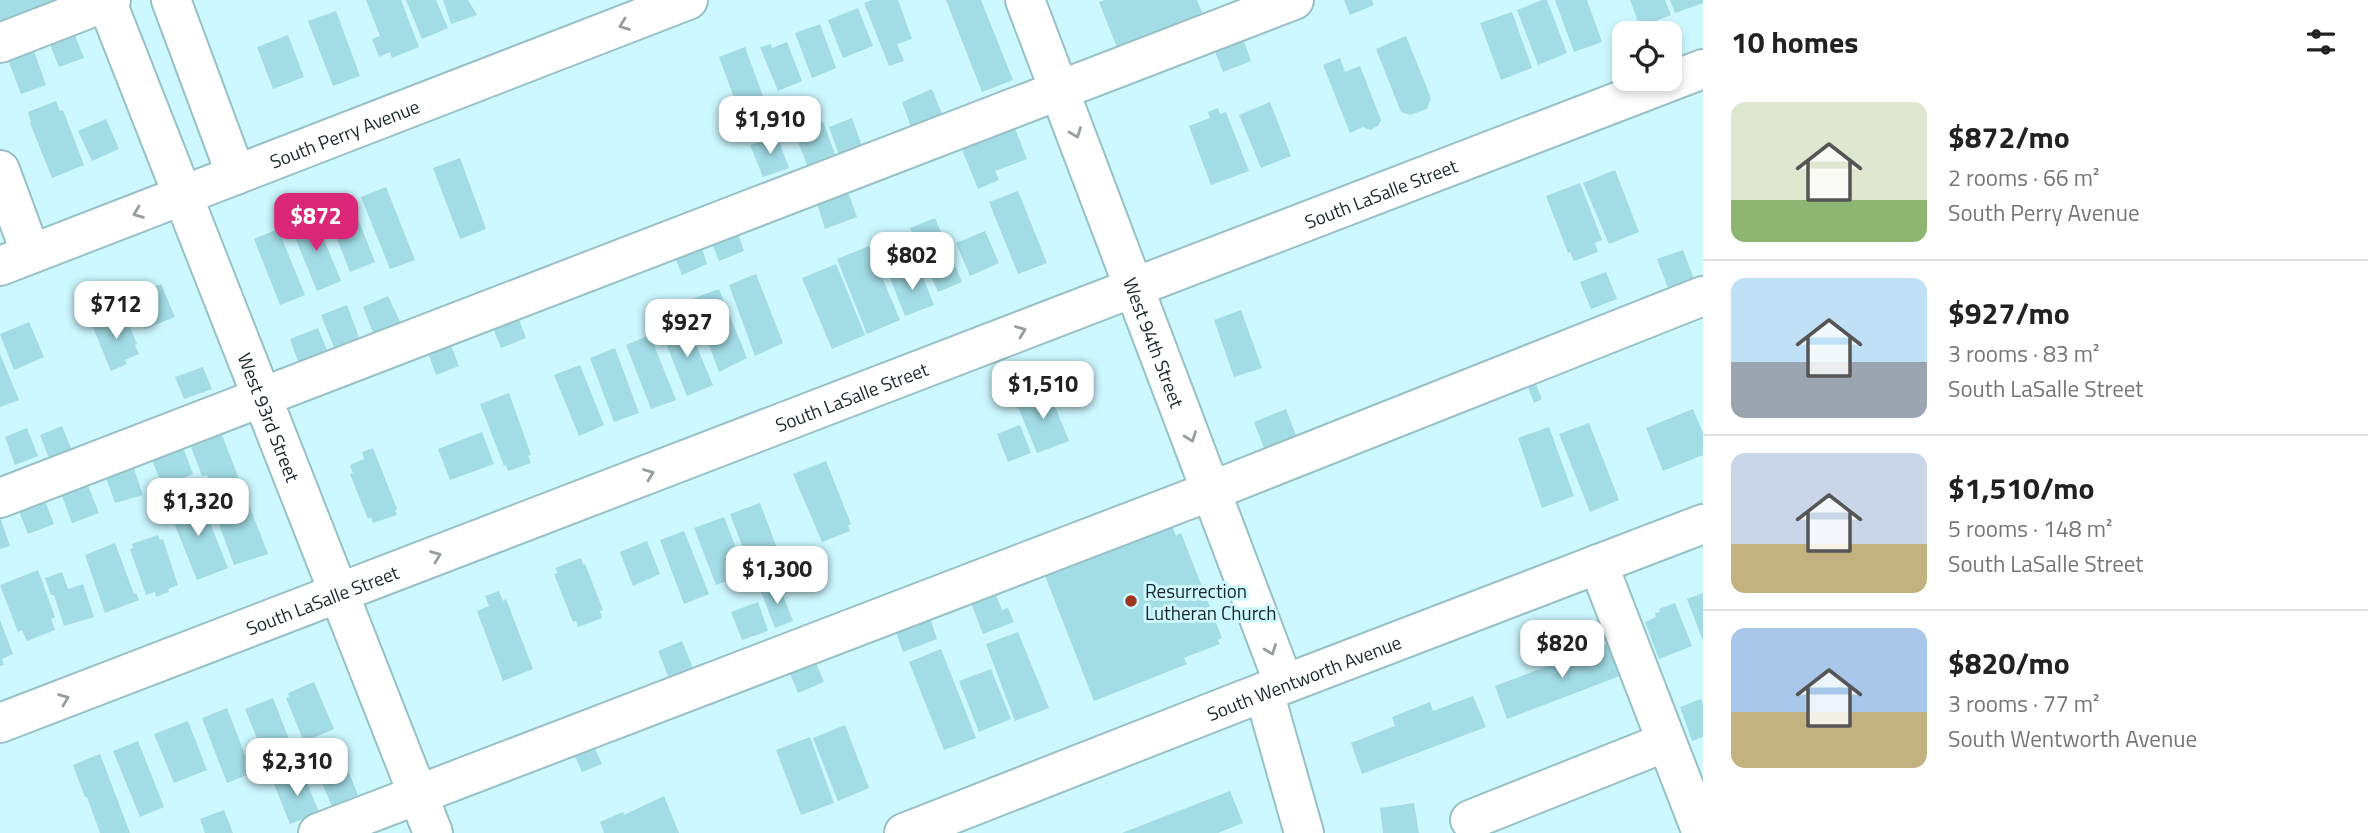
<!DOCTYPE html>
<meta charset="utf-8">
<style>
body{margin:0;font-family:"Titillium Web",sans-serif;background:#f6f6f6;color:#222;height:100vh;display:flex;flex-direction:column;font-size:26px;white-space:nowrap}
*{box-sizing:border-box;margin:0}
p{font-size:23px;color:#767676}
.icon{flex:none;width:38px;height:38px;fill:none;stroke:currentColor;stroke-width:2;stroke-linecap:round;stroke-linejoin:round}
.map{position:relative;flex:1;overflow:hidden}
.side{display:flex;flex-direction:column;background:#fff;width:665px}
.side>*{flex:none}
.controls{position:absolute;left:1612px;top:21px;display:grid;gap:14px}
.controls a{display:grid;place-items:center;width:70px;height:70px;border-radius:14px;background:#fff;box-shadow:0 4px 10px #0003;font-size:35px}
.price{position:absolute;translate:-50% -60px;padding:0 16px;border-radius:14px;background:#fff;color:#222;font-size:23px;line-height:46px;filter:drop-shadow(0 2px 4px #0008)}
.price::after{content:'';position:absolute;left:50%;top:42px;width:21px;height:16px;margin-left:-10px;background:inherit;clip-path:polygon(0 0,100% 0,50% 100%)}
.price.current{background:#db2777;color:#fff}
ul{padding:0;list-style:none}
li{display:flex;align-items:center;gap:21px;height:175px;padding:0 28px}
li+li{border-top:2px solid #e0e0e0}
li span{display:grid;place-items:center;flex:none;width:196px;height:140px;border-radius:14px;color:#555}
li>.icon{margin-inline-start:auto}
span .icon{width:84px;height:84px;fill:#fffc;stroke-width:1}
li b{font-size:30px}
h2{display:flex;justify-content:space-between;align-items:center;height:84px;padding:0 28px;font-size:30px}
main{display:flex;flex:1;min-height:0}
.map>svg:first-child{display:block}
</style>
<main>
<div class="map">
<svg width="1703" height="833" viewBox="0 0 1703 833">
<rect width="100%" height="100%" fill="#cdf8ff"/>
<!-- building -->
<g fill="#a2dce5">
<path d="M 0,0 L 58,0 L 0,28 Z"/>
<path d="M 366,0 L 401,0 L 419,47 L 392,58 L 390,52 L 379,57 L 372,39 L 380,36 Z"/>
<path d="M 406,0 L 436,0 L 448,28 L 422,39 Z"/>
<path d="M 443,0 L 468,0 L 477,15 L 451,24 Z"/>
<path d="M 872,0 L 898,0 L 912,39 L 897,44 L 904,61 L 889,66 L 864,3 Z"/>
<path d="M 946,0 L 981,0 L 1013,80 L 982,92 Z"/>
<path d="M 1105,0 L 1197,0 L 1204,17 L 1118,50 L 1099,2 Z"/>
<path d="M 1344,0 L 1372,0 L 1374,5 L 1350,15 Z"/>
<path d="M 1542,0 L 1547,0 L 1567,53 L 1538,65 L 1517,10 Z"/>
<path d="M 1555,0 L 1587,0 L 1602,42 L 1574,52 Z"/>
<path d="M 1630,0 L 1665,0 L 1671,15 L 1640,27 Z"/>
<path d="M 1670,0 L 1703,0 L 1703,3 L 1675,13 Z"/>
<path d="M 858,8 L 873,46 L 843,58 L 828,20 Z"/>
<path d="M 336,11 L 360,76 L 333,86 L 308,21 Z"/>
<path d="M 1512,12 L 1532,68 L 1501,80 L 1480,23 Z"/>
<path d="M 820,24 L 836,68 L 812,78 L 795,33 Z"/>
<path d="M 74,33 L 84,58 L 59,67 L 49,42 Z"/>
<path d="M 1241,33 L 1251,61 L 1223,72 L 1212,44 Z"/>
<path d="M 288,35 L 304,77 L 273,89 L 257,47 Z"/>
<path d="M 1406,36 L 1431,98 L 1427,109 L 1410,115 L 1401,112 L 1376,49 Z"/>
<path d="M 787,42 L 802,81 L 778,91 L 760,47 L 771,44 L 772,48 Z"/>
<path d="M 745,47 L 771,118 L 745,127 L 719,57 Z"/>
<path d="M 33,48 L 46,85 L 21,94 L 7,57 Z"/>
<path d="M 1340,58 L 1345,72 L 1360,66 L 1381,120 L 1378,126 L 1370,130 L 1363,127 L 1350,133 L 1323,65 Z"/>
<path d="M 932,89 L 942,114 L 911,127 L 902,102 Z"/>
<path d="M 56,101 L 60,111 L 63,110 L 84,165 L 52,178 L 30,123 L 31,122 L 28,112 Z"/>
<path d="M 1270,102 L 1291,156 L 1261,168 L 1239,115 Z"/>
<path d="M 1218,108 L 1220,114 L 1226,112 L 1249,171 L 1211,185 L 1189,126 L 1210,118 L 1208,112 Z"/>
<path d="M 852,118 L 862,146 L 839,155 L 829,127 Z"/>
<path d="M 106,119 L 119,149 L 92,161 L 78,131 Z"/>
<path d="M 1012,121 L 1027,159 L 995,171 L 999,180 L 978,189 L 959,142 Z"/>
<path d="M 823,122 L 835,154 L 807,165 L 795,134 Z"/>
<path d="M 777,136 L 789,168 L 763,177 L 750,145 Z"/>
<path d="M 460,158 L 486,229 L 460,239 L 433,168 Z"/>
<path d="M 1615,170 L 1639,232 L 1609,244 L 1583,183 Z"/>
<path d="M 1580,183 L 1602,240 L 1595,243 L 1598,252 L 1574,261 L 1570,252 L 1568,253 L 1546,196 Z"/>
<path d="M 386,187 L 415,260 L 390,269 L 361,197 Z"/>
<path d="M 847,189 L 857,217 L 825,229 L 816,200 Z"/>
<path d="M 1018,191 L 1047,263 L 1018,274 L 989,202 Z"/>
<path d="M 351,201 L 375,262 L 350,272 L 326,211 Z"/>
<path d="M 314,215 L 341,281 L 317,291 L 290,225 Z"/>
<path d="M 935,218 L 962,282 L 938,292 L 910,228 Z"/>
<path d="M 735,225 L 744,251 L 719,261 L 709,236 Z"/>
<path d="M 278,229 L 305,295 L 280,305 L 254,239 Z"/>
<path d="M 985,231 L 999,263 L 970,276 L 956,243 Z"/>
<path d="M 699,239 L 707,264 L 682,275 L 672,250 Z"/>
<path d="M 869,246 L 900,320 L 867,334 L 837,259 Z"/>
<path d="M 1683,250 L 1694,279 L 1668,288 L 1657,259 Z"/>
<path d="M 836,264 L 865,335 L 832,349 L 802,278 Z"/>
<path d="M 919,267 L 934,305 L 905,316 L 890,278 Z"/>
<path d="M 1606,272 L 1617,299 L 1591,309 L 1580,282 Z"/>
<path d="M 756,274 L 783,343 L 755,356 L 729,285 Z"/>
<path d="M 161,284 L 175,317 L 145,329 L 132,296 Z"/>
<path d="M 719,289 L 747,358 L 719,372 L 692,299 Z"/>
<path d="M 388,296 L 401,324 L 374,335 L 363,307 Z"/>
<path d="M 347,305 L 360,340 L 335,350 L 321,315 Z"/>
<path d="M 1241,310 L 1262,368 L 1234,377 L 1214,320 Z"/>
<path d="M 516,312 L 526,338 L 501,348 L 491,323 Z"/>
<path d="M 124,313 L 137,344 L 135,345 L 139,354 L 125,360 L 127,364 L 111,371 L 92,325 Z"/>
<path d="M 686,321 L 713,385 L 687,396 L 661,331 Z"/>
<path d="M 29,322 L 44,357 L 14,370 L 0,334 Z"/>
<path d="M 318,328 L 328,353 L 299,364 L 290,339 Z"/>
<path d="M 650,335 L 676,400 L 651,409 L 626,345 Z"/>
<path d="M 448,338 L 459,366 L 436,375 L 426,347 Z"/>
<path d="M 615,348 L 639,413 L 614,422 L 590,358 Z"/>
<path d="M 0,354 L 19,400 L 0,407 Z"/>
<path d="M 580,365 L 604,425 L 579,436 L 554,375 Z"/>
<path d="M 203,367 L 212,389 L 184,399 L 175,377 Z"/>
<path d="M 1535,382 L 1542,399 L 1534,403 L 1527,385 Z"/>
<path d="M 1048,389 L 1069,441 L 1037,453 L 1016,402 Z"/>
<path d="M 509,393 L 531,455 L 528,456 L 531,463 L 508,471 L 506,465 L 504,466 L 480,404 Z"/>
<path d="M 1286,409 L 1297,438 L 1265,451 L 1254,422 Z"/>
<path d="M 1693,409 L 1703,433 L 1703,455 L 1663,471 L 1646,428 Z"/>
<path d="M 1589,423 L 1619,500 L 1590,512 L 1559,434 Z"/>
<path d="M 1020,425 L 1031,453 L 1008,462 L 997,434 Z"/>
<path d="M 62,426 L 73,453 L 50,461 L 40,435 Z"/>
<path d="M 1549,427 L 1574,496 L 1542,508 L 1518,438 Z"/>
<path d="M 27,428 L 38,456 L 15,465 L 5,437 Z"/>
<path d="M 482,432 L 494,464 L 450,480 L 438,449 Z"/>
<path d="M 222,435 L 268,554 L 234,565 L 210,500 L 216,498 L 207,475 L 202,476 L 191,447 Z"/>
<path d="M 181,442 L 193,474 L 162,486 L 150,454 Z"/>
<path d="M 373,448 L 397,509 L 395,510 L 397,515 L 373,523 L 371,517 L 368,519 L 350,474 L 353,473 L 350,465 L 364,459 L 362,452 Z"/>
<path d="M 826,461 L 851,524 L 848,525 L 850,531 L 822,542 L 793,474 Z"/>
<path d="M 132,463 L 143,495 L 115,503 L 104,472 Z"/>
<path d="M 85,478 L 99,513 L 72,523 L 59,488 Z"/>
<path d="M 43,496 L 54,524 L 28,534 L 17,506 Z"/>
<path d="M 200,498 L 228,568 L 197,580 L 168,508 L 186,500 L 187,504 Z"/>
<path d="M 760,503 L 781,559 L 752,571 L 730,514 Z"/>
<path d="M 0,517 L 10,546 L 0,549 Z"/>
<path d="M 724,517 L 746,574 L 716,585 L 694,528 Z"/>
<path d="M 1169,518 L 1176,536 L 1181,533 L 1222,638 L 1218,640 L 1220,644 L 1184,658 L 1187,664 L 1094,701 L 1040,563 Z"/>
<path d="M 684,531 L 709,594 L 684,604 L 660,540 Z"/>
<path d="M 158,535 L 160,540 L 163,539 L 178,585 L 168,589 L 169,592 L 156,597 L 155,592 L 146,595 L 130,549 L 133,548 L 132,544 Z"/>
<path d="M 647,541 L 660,574 L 633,586 L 620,552 Z"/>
<path d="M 115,543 L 134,594 L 136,593 L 139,600 L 105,613 L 85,555 Z"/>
<path d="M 581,558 L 583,565 L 585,564 L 603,610 L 600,611 L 602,618 L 578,627 L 576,621 L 573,622 L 554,574 L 558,573 L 555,568 Z"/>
<path d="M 38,570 L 55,617 L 51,619 L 55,630 L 27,641 L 22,630 L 18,632 L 0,585 Z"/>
<path d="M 62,572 L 68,589 L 83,584 L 94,617 L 64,626 L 54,595 L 51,595 L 45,578 Z"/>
<path d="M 779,585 L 793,621 L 775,628 L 761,592 Z"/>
<path d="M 992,585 L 1002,610 L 1008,608 L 1014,622 L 983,634 L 968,595 Z"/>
<path d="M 499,591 L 503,601 L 506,599 L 533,669 L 503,681 L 477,611 L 489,606 L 485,596 Z"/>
<path d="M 1703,593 L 1703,641 L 1687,599 Z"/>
<path d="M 758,602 L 768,631 L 742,640 L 731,612 Z"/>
<path d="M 1675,603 L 1692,646 L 1659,659 L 1645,622 L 1656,617 L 1655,613 L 1660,612 L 1659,609 Z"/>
<path d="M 927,609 L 937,639 L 903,652 L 892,621 Z"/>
<path d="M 0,620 L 13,654 L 2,659 L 4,665 L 0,666 Z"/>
<path d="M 1018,632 L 1049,708 L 1015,721 L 986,644 Z"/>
<path d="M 1616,640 L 1628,673 L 1507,719 L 1495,686 Z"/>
<path d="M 682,641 L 693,668 L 669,678 L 658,651 Z"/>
<path d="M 941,649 L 976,738 L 944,750 L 909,662 Z"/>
<path d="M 812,653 L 824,682 L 798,693 L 786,664 Z"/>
<path d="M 991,669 L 1011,719 L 979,732 L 959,681 Z"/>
<path d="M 314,682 L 334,729 L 304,742 L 286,698 L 289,697 L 288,693 Z"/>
<path d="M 1473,696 L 1486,727 L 1362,774 L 1351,743 L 1395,726 L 1392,717 L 1430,702 L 1433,711 Z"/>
<path d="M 273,698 L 292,747 L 275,754 L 269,738 L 258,741 L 245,709 Z"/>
<path d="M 1701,699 L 1703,704 L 1703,737 L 1692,741 L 1680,707 Z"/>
<path d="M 227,708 L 252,773 L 227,783 L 202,718 Z"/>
<path d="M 188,721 L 207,770 L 174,783 L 154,734 Z"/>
<path d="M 845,725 L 869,788 L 838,801 L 813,738 Z"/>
<path d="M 810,737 L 834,803 L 801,815 L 776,750 Z"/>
<path d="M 591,740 L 602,764 L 582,772 L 571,748 Z"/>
<path d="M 138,741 L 164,807 L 140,817 L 113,751 Z"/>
<path d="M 100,754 L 130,833 L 100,833 L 87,797 L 85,797 L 73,765 Z"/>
<path d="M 348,770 L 358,795 L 332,806 L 321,781 Z"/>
<path d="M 303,772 L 319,813 L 290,824 L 274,784 Z"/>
<path d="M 1230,791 L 1243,823 L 1218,833 L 1122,833 Z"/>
<path d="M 664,796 L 679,833 L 604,833 L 600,822 L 623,812 L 624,815 Z"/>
<path d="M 1414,803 L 1419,833 L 1383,833 L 1380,808 Z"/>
<path d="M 224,810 L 233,833 L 205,833 L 200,819 Z"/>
</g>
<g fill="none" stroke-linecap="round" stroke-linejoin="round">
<!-- minor casing -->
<g stroke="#97c1c7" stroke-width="42">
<g id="minor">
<path id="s1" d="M 106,0 L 433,833"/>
<path d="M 171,0 L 236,175"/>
<path id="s2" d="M 1025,0 L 1284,684"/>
<path d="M 0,43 L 111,0"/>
<path d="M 0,170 L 31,254"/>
<path id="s3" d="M 0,266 L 688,0"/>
<path d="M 0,498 L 1294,0"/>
<path d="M 1598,564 L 1702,833"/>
<path d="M 1264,692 L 1304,833"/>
<path id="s4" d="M 0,723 L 1703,69"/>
<path d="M 1470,820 L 1666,742"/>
<path d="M 318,833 L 1211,491 L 1703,296"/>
<path id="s5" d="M 904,833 L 1238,702 L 1703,524"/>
</g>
</g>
<!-- minor -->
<use href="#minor" stroke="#fff" stroke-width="38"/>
</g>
<!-- one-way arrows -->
<defs><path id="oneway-chevron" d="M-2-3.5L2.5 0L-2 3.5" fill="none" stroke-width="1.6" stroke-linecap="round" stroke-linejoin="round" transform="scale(1.75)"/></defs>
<g stroke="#979e9f">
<use href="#oneway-chevron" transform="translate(624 25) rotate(159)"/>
<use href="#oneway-chevron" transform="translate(1076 133) rotate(69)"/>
<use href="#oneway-chevron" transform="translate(138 213) rotate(159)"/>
<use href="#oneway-chevron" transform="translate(1021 331) rotate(-21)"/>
<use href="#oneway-chevron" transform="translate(1191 437) rotate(69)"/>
<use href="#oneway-chevron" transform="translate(649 474) rotate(-21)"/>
<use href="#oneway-chevron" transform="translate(436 556) rotate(-21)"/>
<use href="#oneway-chevron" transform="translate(1271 650) rotate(69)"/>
<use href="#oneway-chevron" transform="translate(64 699) rotate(-21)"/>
</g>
<!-- markers -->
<circle fill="#9e351f" stroke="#cdf8ff" stroke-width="2.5" cx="1131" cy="601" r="7"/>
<g text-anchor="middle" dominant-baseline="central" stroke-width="6" stroke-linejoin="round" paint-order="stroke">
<!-- street labels -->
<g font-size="19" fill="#17272a" stroke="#cdf8ff">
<text stroke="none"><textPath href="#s3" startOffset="369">South Perry Avenue</textPath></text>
<text stroke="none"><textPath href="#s4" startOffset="1479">South LaSalle Street</textPath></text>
<text stroke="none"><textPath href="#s2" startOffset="366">West 94th Street</textPath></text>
<text stroke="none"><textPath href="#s4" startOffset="912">South LaSalle Street</textPath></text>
<text stroke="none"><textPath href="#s1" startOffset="448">West 93rd Street</textPath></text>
<text stroke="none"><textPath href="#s4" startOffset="345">South LaSalle Street</textPath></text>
<text stroke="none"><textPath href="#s5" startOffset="429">South Wentworth Avenue</textPath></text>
</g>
<!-- poi labels -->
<g font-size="19" fill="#17272a" stroke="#cdf8ff" text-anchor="start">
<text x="1145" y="590">Resurrection<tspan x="1145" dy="22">Lutheran Church</tspan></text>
</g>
</g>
</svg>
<div class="controls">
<a><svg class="icon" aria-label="locate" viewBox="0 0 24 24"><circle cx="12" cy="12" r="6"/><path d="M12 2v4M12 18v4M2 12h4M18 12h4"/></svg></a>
</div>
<b class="price" style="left:770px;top:156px">$1,910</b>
<b class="price current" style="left:316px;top:253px">$872</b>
<b class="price" style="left:912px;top:292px">$802</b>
<b class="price" style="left:116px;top:341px">$712</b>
<b class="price" style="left:687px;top:359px">$927</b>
<b class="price" style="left:1043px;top:421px">$1,510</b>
<b class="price" style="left:198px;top:538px">$1,320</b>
<b class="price" style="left:777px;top:606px">$1,300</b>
<b class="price" style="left:1562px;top:680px">$820</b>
<b class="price" style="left:297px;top:798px">$2,310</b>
</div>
<section class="side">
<h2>10 homes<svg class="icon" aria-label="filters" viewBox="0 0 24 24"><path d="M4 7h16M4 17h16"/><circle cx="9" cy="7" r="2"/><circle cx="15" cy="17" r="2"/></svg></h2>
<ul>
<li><span style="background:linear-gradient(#dfe7d0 70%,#8fb573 0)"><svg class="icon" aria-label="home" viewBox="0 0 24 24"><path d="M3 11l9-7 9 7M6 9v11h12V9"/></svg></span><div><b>$872/mo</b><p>2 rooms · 66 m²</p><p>South Perry Avenue</p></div></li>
<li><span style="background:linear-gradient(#bfe0f5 60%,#9aa5b1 0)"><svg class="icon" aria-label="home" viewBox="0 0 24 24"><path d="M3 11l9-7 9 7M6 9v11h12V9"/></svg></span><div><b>$927/mo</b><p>3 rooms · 83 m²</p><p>South LaSalle Street</p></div></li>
<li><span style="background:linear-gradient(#c9d6e8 65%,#c2b280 0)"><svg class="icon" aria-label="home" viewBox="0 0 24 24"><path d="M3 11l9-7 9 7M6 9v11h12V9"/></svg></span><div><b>$1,510/mo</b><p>5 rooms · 148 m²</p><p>South LaSalle Street</p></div></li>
<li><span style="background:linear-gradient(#a9c7e8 60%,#c2b280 0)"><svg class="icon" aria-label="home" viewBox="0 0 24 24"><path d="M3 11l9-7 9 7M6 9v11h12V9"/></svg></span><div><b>$820/mo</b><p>3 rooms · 77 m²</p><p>South Wentworth Avenue</p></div></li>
</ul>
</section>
</main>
